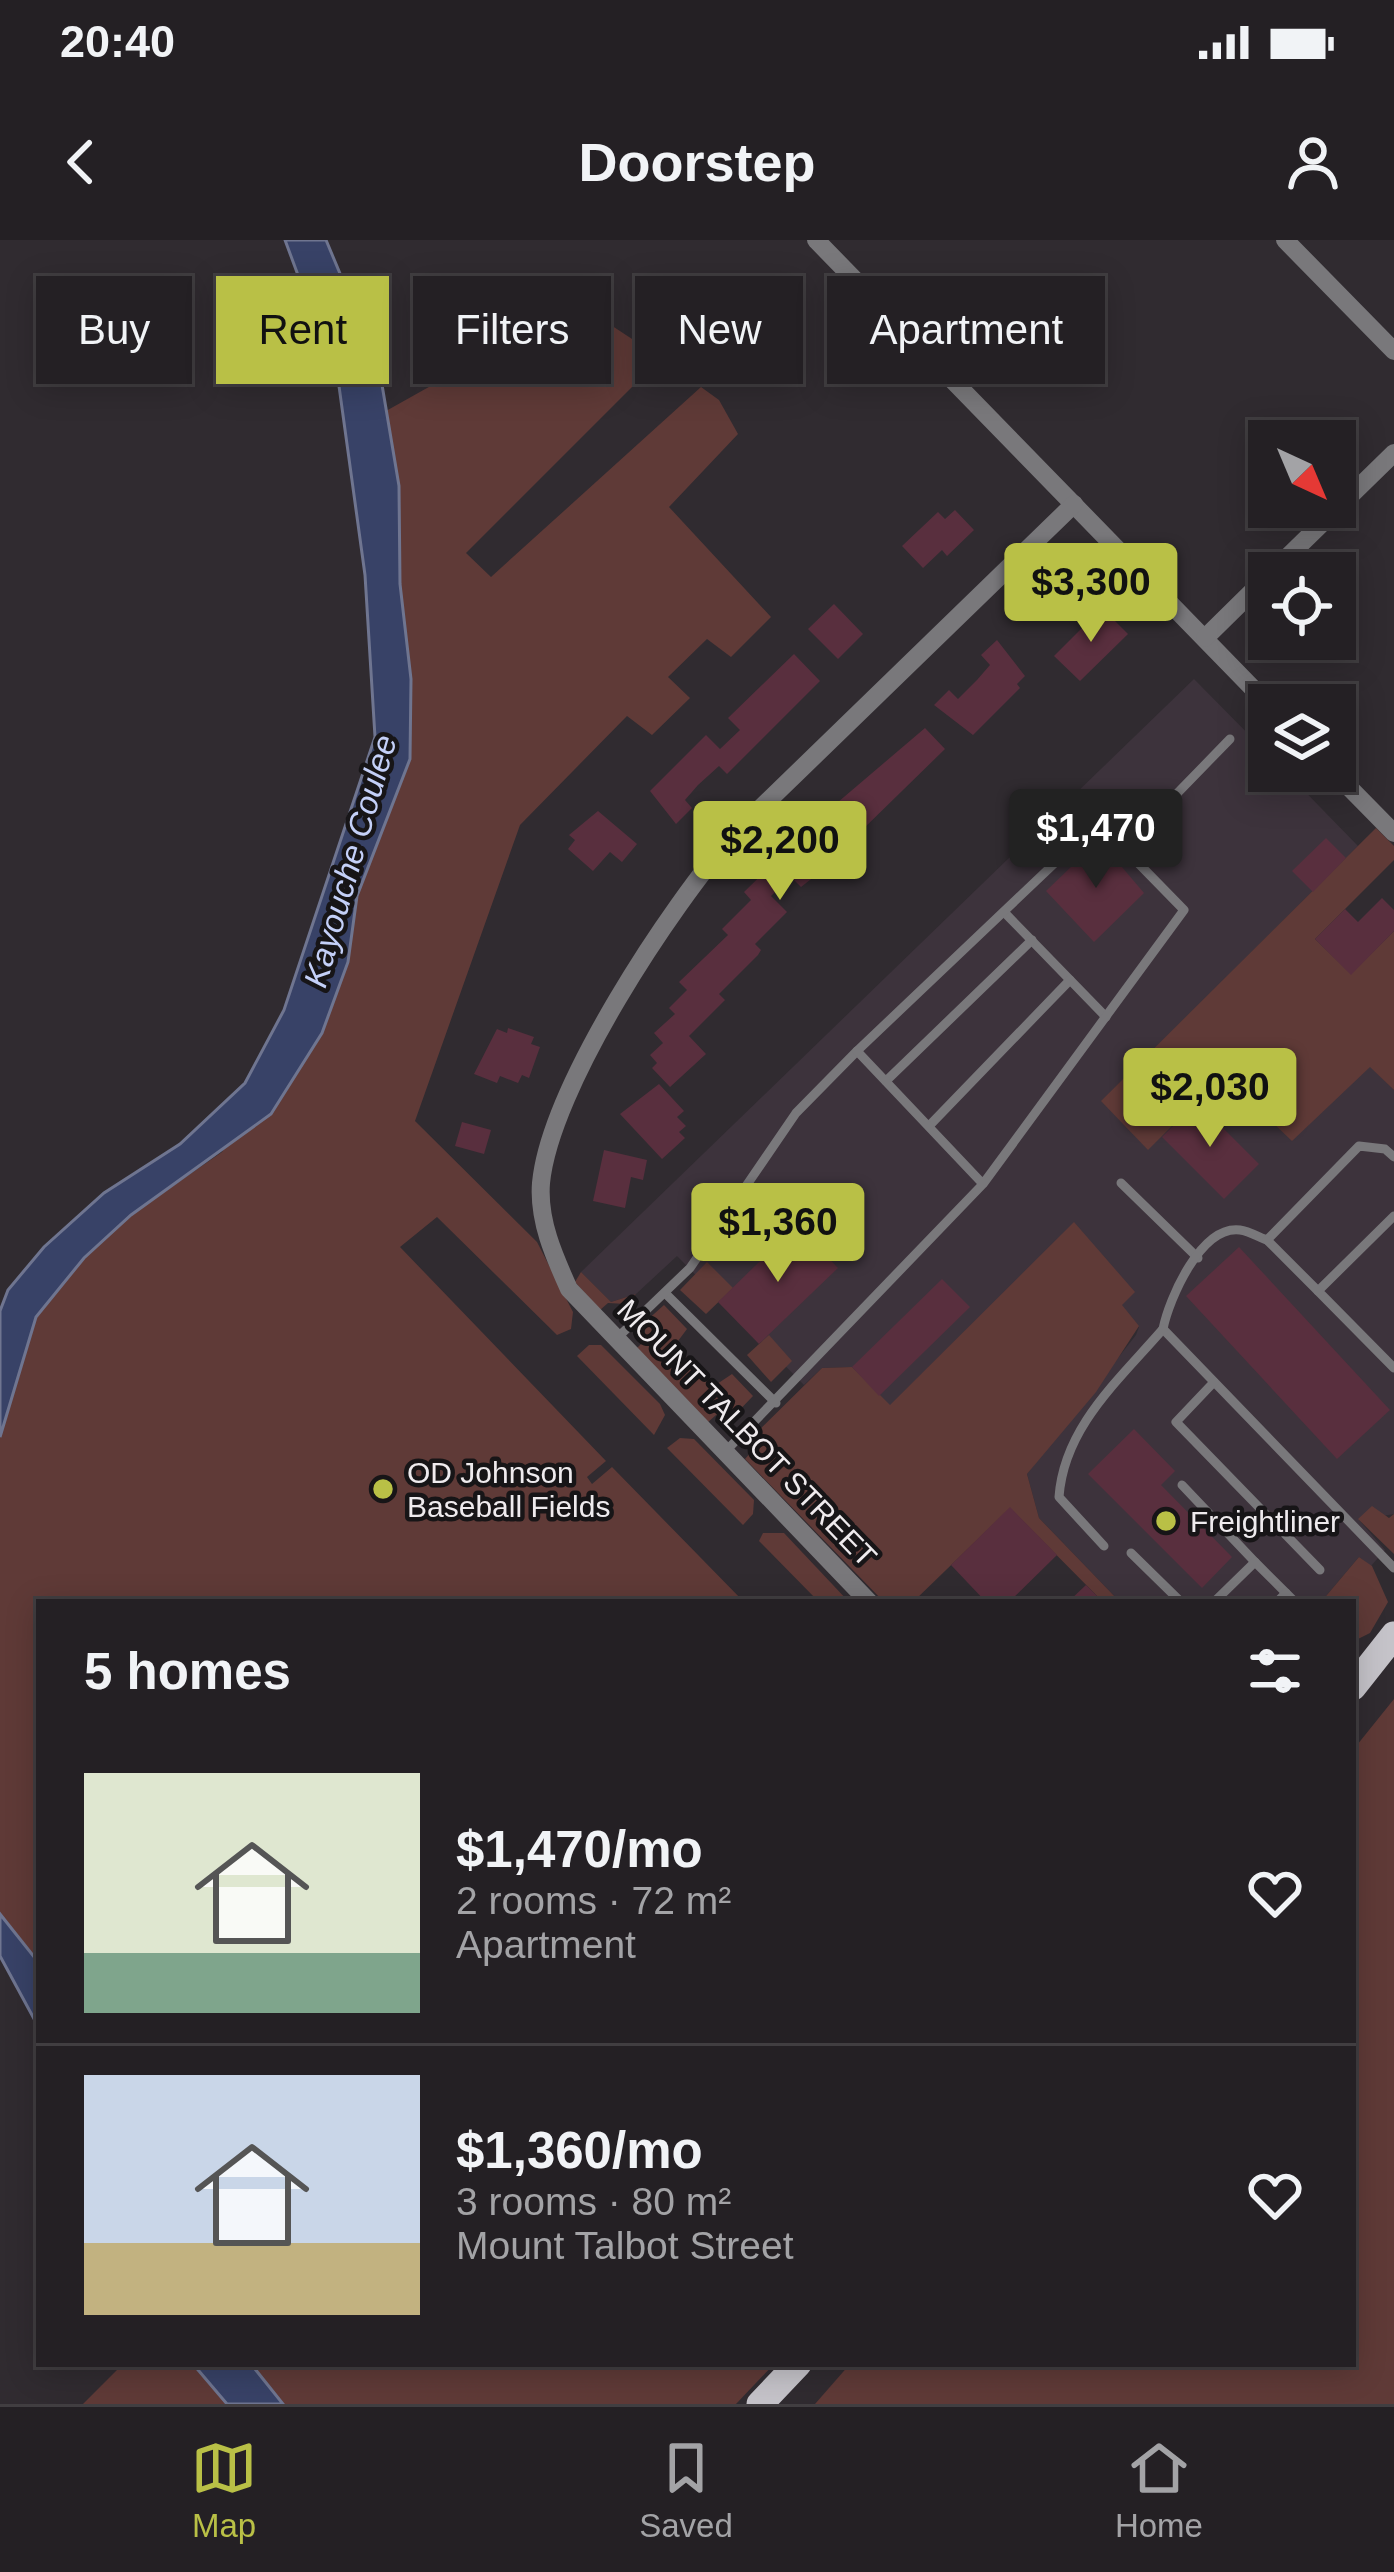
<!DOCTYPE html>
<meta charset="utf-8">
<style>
body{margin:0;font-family:Arial,sans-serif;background:#2c282c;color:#f1f3f6;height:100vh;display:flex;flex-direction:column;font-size:45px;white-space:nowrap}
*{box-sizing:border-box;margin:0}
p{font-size:39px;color:#a3a3a6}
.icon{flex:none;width:66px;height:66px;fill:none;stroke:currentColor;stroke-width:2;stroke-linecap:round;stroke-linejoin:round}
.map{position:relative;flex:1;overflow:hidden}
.side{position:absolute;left:36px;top:1359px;width:1320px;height:768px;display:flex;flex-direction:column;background:#242024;border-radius:0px;box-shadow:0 6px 30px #0003,0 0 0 3px #413e41}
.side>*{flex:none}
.guide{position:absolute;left:36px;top:36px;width:1323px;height:108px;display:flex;gap:24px}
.needle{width:78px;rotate:136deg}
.fabs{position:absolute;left:1248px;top:180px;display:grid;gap:24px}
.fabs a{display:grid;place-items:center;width:108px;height:108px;border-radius:0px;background:#242024;box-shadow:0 6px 30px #0003,0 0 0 3px #413e41;font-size:60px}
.price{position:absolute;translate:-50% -102px;padding:0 27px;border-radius:12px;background:#b9c046;color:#111;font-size:39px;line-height:78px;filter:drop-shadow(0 3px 6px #0008)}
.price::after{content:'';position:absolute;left:50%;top:72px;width:36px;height:27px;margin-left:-18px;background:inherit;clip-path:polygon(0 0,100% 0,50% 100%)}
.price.current{background:#222;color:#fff}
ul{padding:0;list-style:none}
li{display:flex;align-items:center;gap:36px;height:300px;padding:0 48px}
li+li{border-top:3px solid #413e41}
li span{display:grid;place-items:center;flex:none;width:336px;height:240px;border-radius:0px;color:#555}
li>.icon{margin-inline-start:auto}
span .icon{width:144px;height:144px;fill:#fffc;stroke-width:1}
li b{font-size:51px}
h2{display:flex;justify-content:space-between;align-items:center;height:144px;padding:0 48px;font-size:51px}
.tag{padding:0 42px;border-radius:0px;background:#242024;box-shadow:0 6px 30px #0003,0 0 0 3px #413e41;font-size:42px;line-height:108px}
.tag.current{background:#b9c046;color:#111}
.status{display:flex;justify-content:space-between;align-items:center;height:84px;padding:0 60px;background:#242024;direction:ltr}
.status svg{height:33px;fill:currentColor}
header{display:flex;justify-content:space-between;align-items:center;height:156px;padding:0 48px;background:#242024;font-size:54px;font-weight:700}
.dock{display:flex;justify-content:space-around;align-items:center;height:168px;border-top:3px solid #413e41;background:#242024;font-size:33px;color:#a3a3a6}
.dock a{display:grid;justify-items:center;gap:6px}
.dock .current{color:#b9c046}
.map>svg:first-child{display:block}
</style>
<div class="status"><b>20:40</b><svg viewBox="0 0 49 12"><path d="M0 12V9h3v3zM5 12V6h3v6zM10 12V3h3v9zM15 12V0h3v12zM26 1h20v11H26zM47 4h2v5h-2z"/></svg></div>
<header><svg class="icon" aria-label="back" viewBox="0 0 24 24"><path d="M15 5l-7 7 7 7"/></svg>Doorstep<svg class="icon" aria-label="person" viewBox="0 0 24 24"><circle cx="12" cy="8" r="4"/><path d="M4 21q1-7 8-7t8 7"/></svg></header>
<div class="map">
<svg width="1394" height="2164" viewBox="0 0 1394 2164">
<rect width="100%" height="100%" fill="#302b30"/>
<!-- built -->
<path fill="#3d333c" d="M 1194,439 L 1269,515 L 1269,531 L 1285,531 L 1358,606 L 1102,861 L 1148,909 L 1223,835 L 1370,826 L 1394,850 L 1394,1274 L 1359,1280 L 1385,1310 L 1371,1326 L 1359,1317 L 1321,1362 L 1120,1362 L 1039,1278 L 1027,1234 L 1136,1095 L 1139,1087 L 1121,1065 L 1134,1052 L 890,1166 L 852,1127 L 822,1128 L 804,1145 L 677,1016 L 636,1054 L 611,1062 L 581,1032 Z"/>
<!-- green -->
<g fill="#5f3a37">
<path d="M 591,72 L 661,118 L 466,313 L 491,337 L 701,147 L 719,160 L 738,194 L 669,267 L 771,377 L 731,417 L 707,399 L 668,437 L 690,458 L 652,495 L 627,476 L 520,585 L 415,881 L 537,1002 L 573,1072 L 571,1089 L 557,1095 L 437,977 L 400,1007 L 606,1221 L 587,1237 L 592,1244 L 612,1227 L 744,1362 L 39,1362 L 39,1723 L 0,1674 L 0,1197 L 36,1077 L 84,1018 L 131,975 L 222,912 L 348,722 L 357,656 L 410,519 L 411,439 L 400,344 L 399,246 L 386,171 L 518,97 Z"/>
<path d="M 1376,588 L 1394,606 L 1394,620 L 1315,699 L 1351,734 L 1394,691 L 1394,850 L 1370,827 L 1292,901 L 1223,835 L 1148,910 L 1101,861 Z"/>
<path d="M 1074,982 L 1135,1052 L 1122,1065 L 1139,1086 L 1096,1152 L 1027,1234 L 1039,1278 L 1120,1362 L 1103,1362 L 1010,1268 L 913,1362 L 884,1362 L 745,1219 L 752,1211 L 750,1199 L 822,1128 L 852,1127 L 890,1165 Z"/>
<path d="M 707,1022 L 733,1048 L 706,1074 L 680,1050 Z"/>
<path d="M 581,1032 L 611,1062 L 636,1054 L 626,1064 L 608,1063 L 600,1070 L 575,1042 Z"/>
<path d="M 664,1065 L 687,1089 L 675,1105 L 714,1146 L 732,1134 L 753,1156 L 728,1182 L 716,1175 L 707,1183 L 636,1109 L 645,1100 L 645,1082 Z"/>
<path d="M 769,1095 L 792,1121 L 771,1142 L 747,1115 Z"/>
<path d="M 589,1105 L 601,1105 L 660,1164 L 665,1175 L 654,1195 L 577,1116 Z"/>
<path d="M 680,1198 L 694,1199 L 754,1260 L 753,1274 L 743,1285 L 667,1208 Z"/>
<path d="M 1372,1266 L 1389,1278 L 1394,1274 L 1394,1314 L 1358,1279 Z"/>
<path d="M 763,1293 L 784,1293 L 849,1362 L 819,1362 L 759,1301 Z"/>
<path d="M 1359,1317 L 1372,1326 L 1388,1362 L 1370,1393 L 1354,1401 L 1353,1362 L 1321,1362 Z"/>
<path d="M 1394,1459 L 1394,2164 L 815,2164 L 850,2124 L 1353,2124 L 1353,1510 Z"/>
<path d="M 123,2124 L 193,2124 L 227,2164 L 83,2164 Z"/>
<path d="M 251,2124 L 774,2124 L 736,2164 L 283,2164 Z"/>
</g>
<!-- water -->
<g fill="#384267" stroke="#6f7590" stroke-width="3">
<path d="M 285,0 L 326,0 L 379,127 L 399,246 L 400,344 L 411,439 L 410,519 L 357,656 L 348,722 L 322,793 L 271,874 L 131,975 L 84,1018 L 36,1077 L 0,1197 L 0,1071 L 8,1050 L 44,1007 L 104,953 L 180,904 L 245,843 L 284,770 L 375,497 L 365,335 L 339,146 Z"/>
<path d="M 0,1674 L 39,1723 L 39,1788 L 0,1716 Z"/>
<path d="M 193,2124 L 251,2124 L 283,2164 L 227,2164 Z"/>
</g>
<!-- building -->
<g fill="#592f3e">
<path d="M 955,270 L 974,290 L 947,316 L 942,310 L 923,328 L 902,306 L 938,272 L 945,279 Z"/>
<path d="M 834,364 L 863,394 L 838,419 L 808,389 Z"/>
<path d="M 1102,368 L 1128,394 L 1080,441 L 1054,416 Z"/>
<path d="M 997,400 L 1025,436 L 1017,444 L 1020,448 L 973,495 L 934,465 L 949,450 L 958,459 L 977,440 L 990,425 L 981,415 Z"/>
<path d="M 794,414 L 820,441 L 727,534 L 719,526 L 698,545 L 685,560 L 692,568 L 676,584 L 650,551 L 706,495 L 720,509 L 740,490 L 728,478 Z"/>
<path d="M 925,488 L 945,509 L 815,636 L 801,647 L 791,637 L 771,656 L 787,672 L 755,704 L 761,710 L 758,715 L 719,754 L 725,760 L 689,796 L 706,814 L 670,847 L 652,828 L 657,823 L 650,815 L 663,803 L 654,793 L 675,774 L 669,768 L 687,750 L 679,742 L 728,695 L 722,689 L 751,660 L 744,652 L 789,608 L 792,612 L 807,597 L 811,601 L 831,581 L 824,574 Z"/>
<path d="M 598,571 L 637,604 L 622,622 L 610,612 L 593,631 L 568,609 L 575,600 L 569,595 Z"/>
<path d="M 1326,598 L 1346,618 L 1313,652 L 1292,631 Z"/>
<path d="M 1099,600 L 1144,653 L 1094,702 L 1046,651 Z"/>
<path d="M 1382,658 L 1394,670 L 1394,691 L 1351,735 L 1315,699 L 1345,669 L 1358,682 Z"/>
<path d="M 508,788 L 534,797 L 531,804 L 540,807 L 529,838 L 522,835 L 518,843 L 500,836 L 497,843 L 474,834 L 497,789 L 507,793 Z"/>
<path d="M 659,844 L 684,871 L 677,877 L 686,886 L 679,892 L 685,898 L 662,919 L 620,874 Z"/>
<path d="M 1197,862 L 1259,924 L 1224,959 L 1162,897 Z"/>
<path d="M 462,882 L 491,890 L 484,914 L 455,906 Z"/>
<path d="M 604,910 L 647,920 L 643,940 L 631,937 L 625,968 L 593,961 Z"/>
<path d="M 797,985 L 838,1028 L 759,1104 L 718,1062 Z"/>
<path d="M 1239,1007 L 1390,1170 L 1337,1219 L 1186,1056 Z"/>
<path d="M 942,1039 L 970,1067 L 879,1156 L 852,1127 Z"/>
<path d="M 1134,1189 L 1175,1231 L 1161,1245 L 1232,1317 L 1202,1348 L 1088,1234 Z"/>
<path d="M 1010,1267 L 1057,1315 L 1009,1362 L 986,1362 L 951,1325 Z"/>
<path d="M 1086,1345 L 1103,1362 L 1068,1362 Z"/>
</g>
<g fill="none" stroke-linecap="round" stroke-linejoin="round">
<!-- lane -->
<g stroke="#79787b" stroke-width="9">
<path d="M 1124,608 L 1230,499"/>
<path d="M 1004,672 L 1106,777"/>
<path d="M 886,841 L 1032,700"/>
<path d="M 929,886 L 1070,740"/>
<path d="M 1121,943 L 1198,1018"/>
<path d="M 1394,976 L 1318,1051 L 1394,1128"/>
<path d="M 1267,1000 C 1259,997 1248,991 1240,990 C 1201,985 1169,1059 1163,1089 L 1394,1328"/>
<path d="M 1318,1051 L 1267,1000 L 1359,906 L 1385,909 L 1394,917"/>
<path d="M 665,1053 L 776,1163"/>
<path d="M 615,1100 L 690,1028 L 796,873 L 857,811"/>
<path d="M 1214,1142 L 1176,1182 L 1320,1330"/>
<path d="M 724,1213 L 983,944 L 1184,670 L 1098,582 L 857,811 L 983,944"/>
<path d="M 1182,1245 L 1255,1322"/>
<path d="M 1104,1306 L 1059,1257 C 1064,1187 1119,1140 1163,1089"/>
<path d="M 1131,1313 L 1181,1362"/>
<path d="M 1214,1362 L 1255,1322 L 1286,1353"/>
<path d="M 1277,1362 L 1286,1353 L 1295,1362"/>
</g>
<!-- street -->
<g stroke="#79787b" stroke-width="18">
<path d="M 816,0 L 1269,465"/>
<path d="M 1285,0 L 1394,111"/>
<path d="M 1271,333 L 1394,213"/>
<path d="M 1205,398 L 1269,335"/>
<path d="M 1333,531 L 1394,593"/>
<path d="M 869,1362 L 569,1049 C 554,1016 538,980 541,943 C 550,848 671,665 735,593 L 1074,264"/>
</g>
<!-- primary -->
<g stroke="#c5c3c9" stroke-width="27">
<path d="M 1353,1447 L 1394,1395"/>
<path d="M 760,2164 L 798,2124"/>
</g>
</g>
<!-- markers -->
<g fill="#b9c046" stroke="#171517" stroke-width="4.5">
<circle cx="383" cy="1249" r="12"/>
<circle cx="1166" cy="1281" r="12"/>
</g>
<g text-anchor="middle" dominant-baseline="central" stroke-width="9" stroke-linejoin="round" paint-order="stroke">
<!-- street labels -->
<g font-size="30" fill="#efebee" stroke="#171517">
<text transform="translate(747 1193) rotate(46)">MOUNT TALBOT STREET</text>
</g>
<!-- poi labels -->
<g font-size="30" fill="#efebee" stroke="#171517" text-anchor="start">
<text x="407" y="1232">OD Johnson<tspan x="407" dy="34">Baseball Fields</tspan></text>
<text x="1190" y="1281">Freightliner</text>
</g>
<!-- water labels -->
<g font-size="33" font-style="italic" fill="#c4d0f8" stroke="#171517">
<text transform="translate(350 621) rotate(-74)">Kayouche Coulee</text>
</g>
</g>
</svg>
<div class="fabs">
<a><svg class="needle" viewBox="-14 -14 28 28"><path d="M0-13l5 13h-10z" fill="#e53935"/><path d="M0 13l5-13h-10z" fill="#a3a3a6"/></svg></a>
<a><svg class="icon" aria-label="locate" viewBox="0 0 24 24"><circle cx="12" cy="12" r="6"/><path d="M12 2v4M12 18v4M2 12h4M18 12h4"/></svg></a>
<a><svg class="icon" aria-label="layers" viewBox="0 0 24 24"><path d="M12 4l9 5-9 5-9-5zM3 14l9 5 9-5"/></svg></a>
</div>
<b class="price" style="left:1091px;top:405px">$3,300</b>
<b class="price current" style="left:1096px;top:651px">$1,470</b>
<b class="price" style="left:780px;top:663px">$2,200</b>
<b class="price" style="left:1210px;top:910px">$2,030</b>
<b class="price" style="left:778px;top:1045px">$1,360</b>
<div class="guide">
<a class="tag">Buy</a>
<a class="tag current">Rent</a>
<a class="tag">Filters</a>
<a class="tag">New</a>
<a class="tag">Apartment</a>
</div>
<section class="side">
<h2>5 homes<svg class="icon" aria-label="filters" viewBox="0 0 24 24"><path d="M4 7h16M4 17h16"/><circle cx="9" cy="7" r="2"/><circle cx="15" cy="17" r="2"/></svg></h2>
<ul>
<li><span style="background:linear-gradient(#dfe7d0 75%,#7fa58c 0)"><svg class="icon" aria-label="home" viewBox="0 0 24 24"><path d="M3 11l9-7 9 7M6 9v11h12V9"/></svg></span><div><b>$1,470/mo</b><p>2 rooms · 72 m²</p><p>Apartment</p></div><svg class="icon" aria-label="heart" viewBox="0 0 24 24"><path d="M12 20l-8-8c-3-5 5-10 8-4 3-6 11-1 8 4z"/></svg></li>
<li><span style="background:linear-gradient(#c9d6e8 70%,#c2b280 0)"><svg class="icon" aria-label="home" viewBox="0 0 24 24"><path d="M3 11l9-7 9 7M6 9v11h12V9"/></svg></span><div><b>$1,360/mo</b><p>3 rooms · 80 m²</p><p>Mount Talbot Street</p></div><svg class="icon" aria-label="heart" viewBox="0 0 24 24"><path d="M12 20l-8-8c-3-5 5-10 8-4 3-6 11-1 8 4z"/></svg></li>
</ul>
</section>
</div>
<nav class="dock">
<a class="current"><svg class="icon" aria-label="map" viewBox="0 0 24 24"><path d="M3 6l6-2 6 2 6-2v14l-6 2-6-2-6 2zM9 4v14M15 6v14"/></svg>Map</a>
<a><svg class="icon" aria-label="saved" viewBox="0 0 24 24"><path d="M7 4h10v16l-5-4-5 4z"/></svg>Saved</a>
<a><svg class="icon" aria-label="home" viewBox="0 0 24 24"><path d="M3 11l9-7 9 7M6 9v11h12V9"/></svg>Home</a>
</nav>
